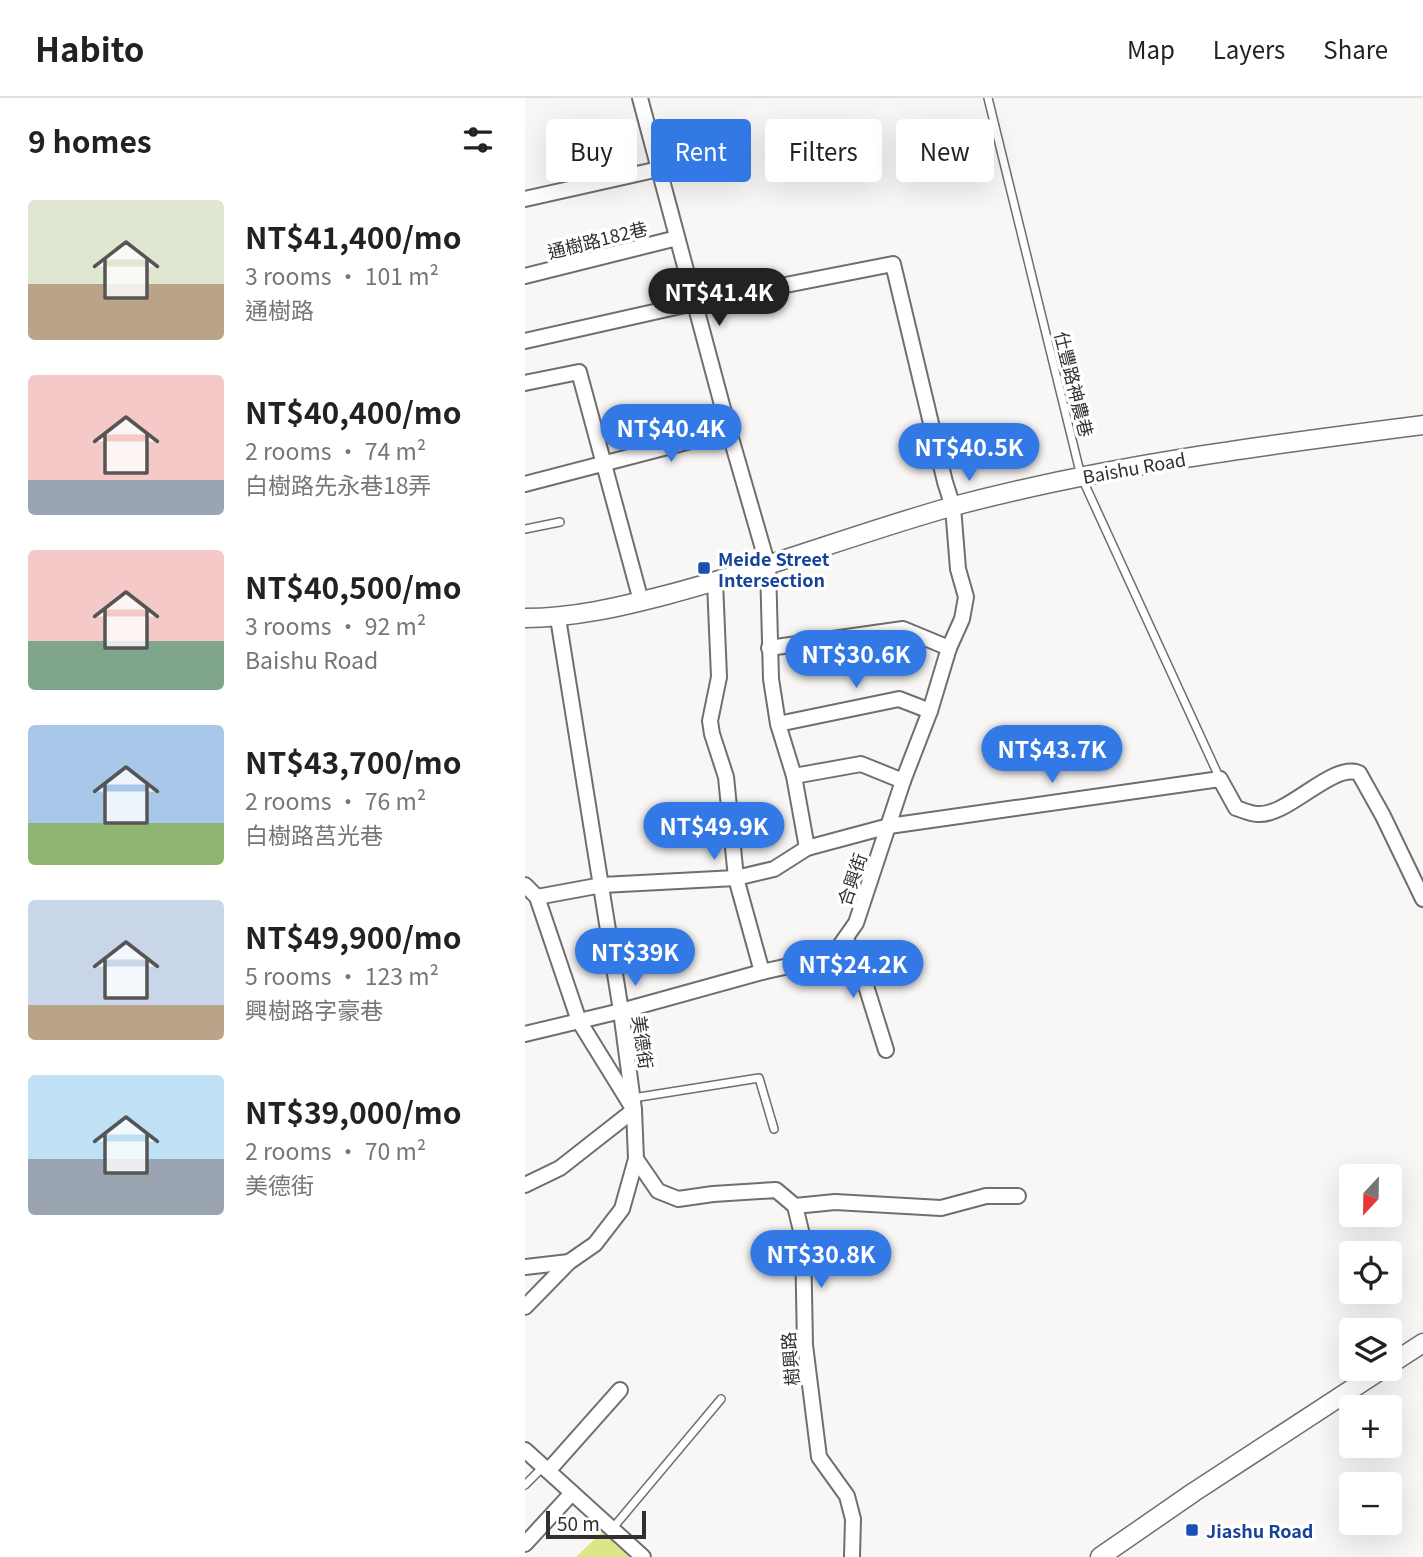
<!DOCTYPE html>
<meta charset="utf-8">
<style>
body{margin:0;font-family:Georgia,"Noto Sans TC",serif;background:#f2f2f2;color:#222;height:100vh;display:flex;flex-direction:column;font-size:26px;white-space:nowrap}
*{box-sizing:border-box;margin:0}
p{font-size:23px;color:#767676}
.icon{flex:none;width:38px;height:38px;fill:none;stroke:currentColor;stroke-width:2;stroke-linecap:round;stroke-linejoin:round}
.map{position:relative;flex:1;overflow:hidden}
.sheet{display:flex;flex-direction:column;background:#fff;width:525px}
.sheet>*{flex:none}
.top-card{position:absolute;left:21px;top:21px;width:665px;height:63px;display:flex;gap:14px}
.needle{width:46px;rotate:202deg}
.fabs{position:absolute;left:814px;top:1066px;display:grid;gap:14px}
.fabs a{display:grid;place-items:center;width:63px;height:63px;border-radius:7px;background:#fff;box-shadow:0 7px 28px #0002;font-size:35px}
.scale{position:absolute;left:21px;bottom:18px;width:100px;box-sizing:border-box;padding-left:7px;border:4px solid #31302f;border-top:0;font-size:19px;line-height:24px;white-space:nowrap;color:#31302f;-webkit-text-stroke:5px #fff;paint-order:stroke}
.price{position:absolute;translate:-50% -60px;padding:0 16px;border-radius:24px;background:#3279e6;color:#fff;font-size:23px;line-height:46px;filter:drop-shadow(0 2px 4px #0008)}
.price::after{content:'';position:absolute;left:50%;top:42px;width:21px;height:16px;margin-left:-10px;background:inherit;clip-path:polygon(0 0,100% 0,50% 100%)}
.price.selected{background:#222;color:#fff}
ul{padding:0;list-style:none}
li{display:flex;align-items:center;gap:21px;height:175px;padding:0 28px}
li span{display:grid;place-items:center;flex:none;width:196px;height:140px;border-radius:7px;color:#555}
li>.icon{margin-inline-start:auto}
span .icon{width:84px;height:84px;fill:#fffc;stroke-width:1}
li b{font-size:30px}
h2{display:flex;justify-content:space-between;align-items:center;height:84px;padding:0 28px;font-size:30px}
.pill{padding:0 24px;border-radius:7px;background:#fff;box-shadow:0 7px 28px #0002;font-size:24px;line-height:63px}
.pill.selected{background:#3279e6;color:#fff}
header{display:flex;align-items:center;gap:42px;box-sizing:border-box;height:98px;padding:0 35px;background:#fff;border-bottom:2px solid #e0e0e0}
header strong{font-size:33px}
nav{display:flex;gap:38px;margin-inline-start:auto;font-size:24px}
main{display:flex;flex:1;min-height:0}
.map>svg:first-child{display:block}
</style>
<header>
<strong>Habito</strong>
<nav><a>Map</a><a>Layers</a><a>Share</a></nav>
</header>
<main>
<section class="sheet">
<h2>9 homes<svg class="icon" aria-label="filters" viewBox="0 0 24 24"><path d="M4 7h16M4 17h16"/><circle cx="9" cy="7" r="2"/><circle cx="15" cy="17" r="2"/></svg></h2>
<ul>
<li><span style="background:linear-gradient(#dfe7d0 60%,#b9a48a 0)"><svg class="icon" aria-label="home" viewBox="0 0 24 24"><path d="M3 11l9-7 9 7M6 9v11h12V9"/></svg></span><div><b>NT$41,400/mo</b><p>3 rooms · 101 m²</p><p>通樹路</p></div></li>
<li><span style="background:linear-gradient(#f6c9c9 75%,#9aa5b1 0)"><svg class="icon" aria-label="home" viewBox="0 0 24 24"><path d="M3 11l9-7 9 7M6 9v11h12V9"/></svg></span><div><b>NT$40,400/mo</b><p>2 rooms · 74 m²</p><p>白樹路先永巷18弄</p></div></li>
<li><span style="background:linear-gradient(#f6c9c9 65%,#7fa58c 0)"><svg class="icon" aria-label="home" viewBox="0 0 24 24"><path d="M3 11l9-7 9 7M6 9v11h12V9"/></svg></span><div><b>NT$40,500/mo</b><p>3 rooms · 92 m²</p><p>Baishu Road</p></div></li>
<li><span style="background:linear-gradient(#a9c7e8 70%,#8fb573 0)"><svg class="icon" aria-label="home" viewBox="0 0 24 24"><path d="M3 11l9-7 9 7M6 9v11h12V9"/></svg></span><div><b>NT$43,700/mo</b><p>2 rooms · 76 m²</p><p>白樹路莒光巷</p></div></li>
<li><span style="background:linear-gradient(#c9d6e8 75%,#b9a48a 0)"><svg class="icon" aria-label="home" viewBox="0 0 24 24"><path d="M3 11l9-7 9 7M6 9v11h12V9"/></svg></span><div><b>NT$49,900/mo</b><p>5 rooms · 123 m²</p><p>興樹路字豪巷</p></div></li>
<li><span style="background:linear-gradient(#bfe0f5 60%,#9aa5b1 0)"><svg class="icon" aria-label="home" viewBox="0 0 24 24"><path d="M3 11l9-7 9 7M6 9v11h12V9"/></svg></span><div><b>NT$39,000/mo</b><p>2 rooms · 70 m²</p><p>美德街</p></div></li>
</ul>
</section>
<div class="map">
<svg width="898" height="1459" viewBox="0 0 898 1459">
<rect width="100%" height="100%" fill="#f9f7f5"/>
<!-- green -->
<path fill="#dce687" d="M 77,1434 L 106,1459 L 51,1459 Z"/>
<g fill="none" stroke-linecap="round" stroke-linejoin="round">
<!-- service casing -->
<g stroke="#716f6d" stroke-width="10">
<g id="service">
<path d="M 463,0 L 556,378 L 695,681"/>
<path d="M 0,431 L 35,424"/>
<path d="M 108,1000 L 234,980 L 249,1031"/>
<path d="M 0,1387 L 18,1369"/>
<path d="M 87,1431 L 196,1301"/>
</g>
</g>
<!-- minor casing -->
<g stroke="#716f6d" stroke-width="18">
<g id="minor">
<path d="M 115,0 L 204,333 L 243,468 L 246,581 L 253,626 L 269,678 L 282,750"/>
<path d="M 0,101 L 134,71"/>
<path d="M 0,178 L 152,140"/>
<path d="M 0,243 L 169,205 L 368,166 L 420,384 L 428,409 L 433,471 L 441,499 L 437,521 L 424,550 L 405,613 L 378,683 L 331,825 L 314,849 L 291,862 L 237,874 L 96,913 L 0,936"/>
<path d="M 0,285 L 54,274 L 116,503"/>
<path d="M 0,386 L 204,333"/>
<path d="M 190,484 L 194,579 L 185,623 L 187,636 L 201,679 L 211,780 L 237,874"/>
<path d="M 244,550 L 378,531 L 424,550"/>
<path d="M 253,626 L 374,601 L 405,613"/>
<path d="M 269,678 L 336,666 L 378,683"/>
<path d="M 0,787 L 12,799 L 54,923 L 109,1012 L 35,1070 L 0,1087"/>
<path d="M 12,799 L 77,787 L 211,780 L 249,771 L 282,750 L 364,728 L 695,681 L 711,710 C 717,712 726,716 732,716 C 763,719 807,664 834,675 L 858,718 L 898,801"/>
<path d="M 320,841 L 331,856 L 361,952"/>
<path d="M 111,1061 L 133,1093 L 153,1101 L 188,1096 L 251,1092 L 270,1108 L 278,1141 L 280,1247 L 294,1359 L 322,1398 L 328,1421 L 327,1459"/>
<path d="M 270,1108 L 310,1104 L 416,1110 L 461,1098 L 493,1098"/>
<path d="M 0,1169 L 44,1164"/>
<path d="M 0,1209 L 44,1164 L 70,1146 L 97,1111 L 111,1061 L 109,1012 L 96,913 L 33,520"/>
<path d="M 0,1352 L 118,1459"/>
<path d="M 23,1373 L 95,1292"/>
<path d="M 0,1446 L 47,1395"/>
</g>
</g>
<!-- tertiary casing -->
<g stroke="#716f6d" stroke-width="21">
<g id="tertiary">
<path d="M 0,520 C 47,520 95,509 141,497 C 238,472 332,435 429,408 C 583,367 741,347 898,327"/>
<path d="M 864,1267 L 898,1245"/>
<path d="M 575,1459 L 669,1394 L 859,1270"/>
</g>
</g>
<!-- service -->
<use href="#service" stroke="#fff" stroke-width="7"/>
<!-- minor -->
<use href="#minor" stroke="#fff" stroke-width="14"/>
<!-- tertiary -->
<use href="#tertiary" stroke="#fff" stroke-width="18"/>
</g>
<!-- markers -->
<g fill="#1a4fb4" stroke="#fff" stroke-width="2.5">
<rect x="172" y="463" width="14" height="14" rx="3.5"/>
<rect x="660" y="1425" width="14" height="14" rx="3.5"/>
</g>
<g text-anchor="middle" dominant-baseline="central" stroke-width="7" stroke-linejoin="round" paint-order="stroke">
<!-- street labels -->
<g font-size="18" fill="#31302f" stroke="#fff">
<text transform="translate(72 141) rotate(-14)">通樹路182巷</text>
<text transform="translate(550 286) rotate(76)">仕豐路神農巷</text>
<text transform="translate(609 369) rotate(-10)">Baishu Road</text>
<text transform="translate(326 781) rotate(-71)">合興街</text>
<text transform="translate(119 944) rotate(82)">美德街</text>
<text transform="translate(264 1261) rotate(-95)">樹興路</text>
</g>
<!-- transit labels -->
<g font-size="18" font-weight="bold" fill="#164399" stroke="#fff" text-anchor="start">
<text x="193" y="460">Meide Street<tspan x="193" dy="21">Intersection</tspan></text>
<text x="681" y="1432">Jiashu Road</text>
</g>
</g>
</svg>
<div class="fabs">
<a><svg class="needle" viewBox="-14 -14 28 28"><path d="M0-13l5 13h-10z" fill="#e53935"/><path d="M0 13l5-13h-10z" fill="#767676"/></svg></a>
<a><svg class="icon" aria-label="locate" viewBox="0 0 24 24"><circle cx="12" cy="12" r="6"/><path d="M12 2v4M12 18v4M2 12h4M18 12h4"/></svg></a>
<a><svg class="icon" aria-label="layers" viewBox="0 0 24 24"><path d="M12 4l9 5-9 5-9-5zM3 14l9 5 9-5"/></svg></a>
<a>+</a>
<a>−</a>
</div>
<div class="scale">50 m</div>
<b class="price selected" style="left:194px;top:230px">NT$41.4K</b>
<b class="price" style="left:146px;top:366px">NT$40.4K</b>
<b class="price" style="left:444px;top:385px">NT$40.5K</b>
<b class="price" style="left:331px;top:592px">NT$30.6K</b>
<b class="price" style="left:527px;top:687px">NT$43.7K</b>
<b class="price" style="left:189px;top:764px">NT$49.9K</b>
<b class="price" style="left:110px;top:890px">NT$39K</b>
<b class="price" style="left:328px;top:902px">NT$24.2K</b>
<b class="price" style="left:296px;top:1192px">NT$30.8K</b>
<div class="top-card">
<a class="pill">Buy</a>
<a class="pill selected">Rent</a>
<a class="pill">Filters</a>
<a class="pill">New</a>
</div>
</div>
</main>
